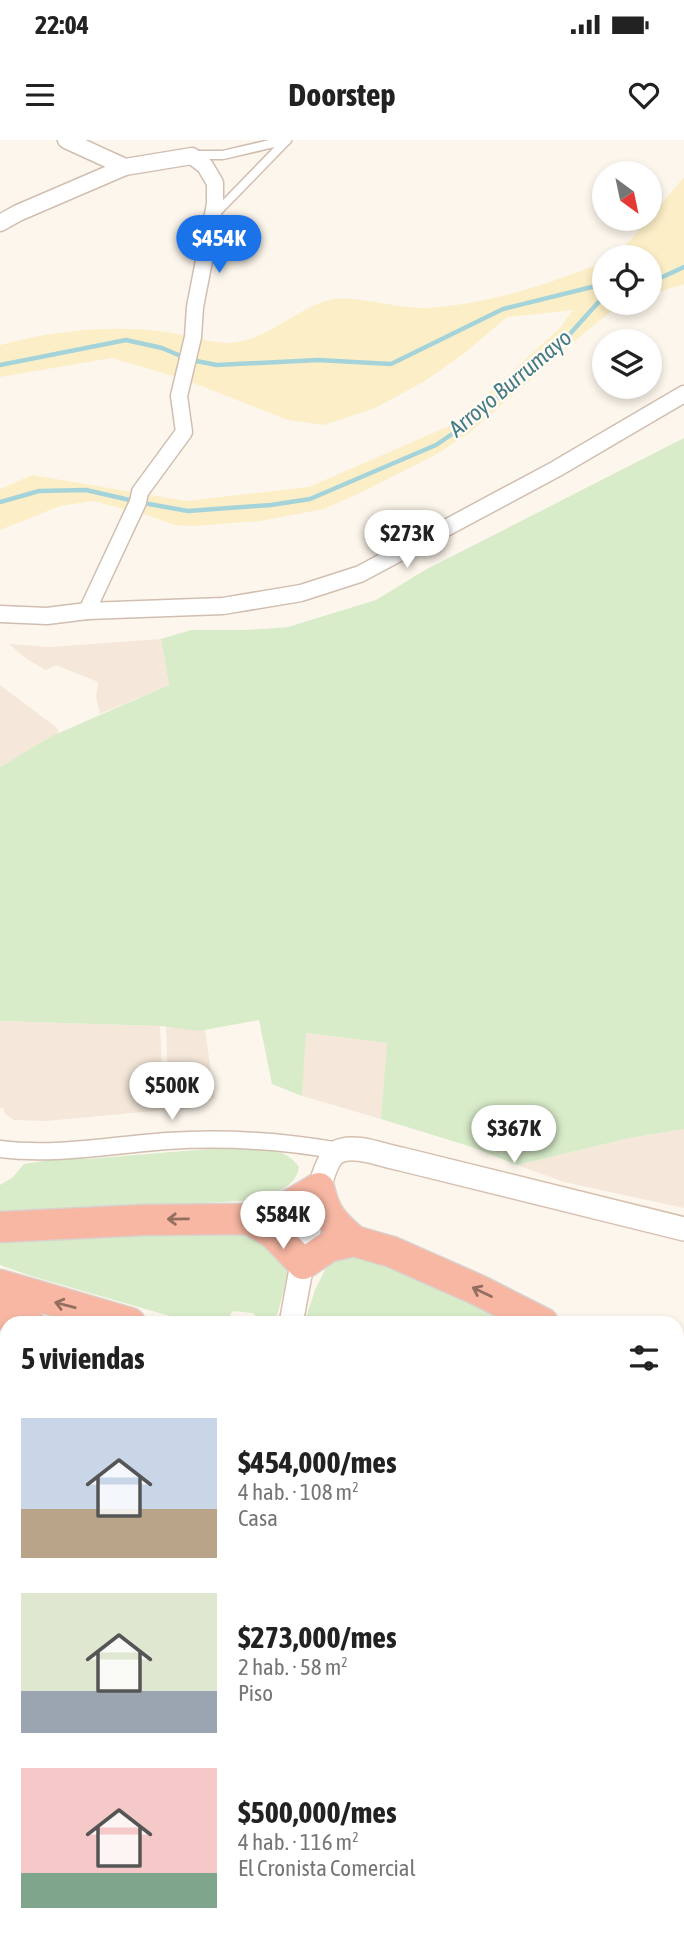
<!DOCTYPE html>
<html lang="es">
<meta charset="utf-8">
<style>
body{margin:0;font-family:"Asap Condensed",sans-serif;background:#f6f6f6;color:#222;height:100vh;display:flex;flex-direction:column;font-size:26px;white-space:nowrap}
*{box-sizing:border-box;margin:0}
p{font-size:23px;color:#767676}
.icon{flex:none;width:38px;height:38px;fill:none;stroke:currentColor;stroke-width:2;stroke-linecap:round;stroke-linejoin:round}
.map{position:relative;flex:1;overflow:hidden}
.side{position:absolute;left:0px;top:1176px;width:684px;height:625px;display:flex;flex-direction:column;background:#fff;border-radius:21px 21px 0 0;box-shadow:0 4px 10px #0003}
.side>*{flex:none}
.needle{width:46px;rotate:147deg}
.buttons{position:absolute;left:592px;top:21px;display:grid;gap:14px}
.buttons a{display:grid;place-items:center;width:70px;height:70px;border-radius:50%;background:#fff;box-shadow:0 4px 10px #0003;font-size:35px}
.price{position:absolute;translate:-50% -60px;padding:0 16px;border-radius:24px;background:#fff;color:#222;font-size:23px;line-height:46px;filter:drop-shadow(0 2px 4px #0008)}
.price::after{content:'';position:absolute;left:50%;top:42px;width:21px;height:16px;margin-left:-10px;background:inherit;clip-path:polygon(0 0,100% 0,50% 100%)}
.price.selected{background:#1a73e8;color:#fff}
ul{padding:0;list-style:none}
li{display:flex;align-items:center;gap:21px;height:175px;padding:0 21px}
li span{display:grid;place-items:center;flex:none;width:196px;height:140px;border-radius:0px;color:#555}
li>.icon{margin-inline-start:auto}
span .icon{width:84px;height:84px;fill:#fffc;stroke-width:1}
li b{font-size:30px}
h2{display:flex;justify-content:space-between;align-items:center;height:84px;padding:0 21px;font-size:30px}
.status{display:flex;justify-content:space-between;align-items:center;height:49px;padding:0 35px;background:#fff;direction:ltr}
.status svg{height:19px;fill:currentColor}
header{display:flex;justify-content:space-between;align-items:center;height:91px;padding:0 21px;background:#fff;font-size:32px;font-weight:700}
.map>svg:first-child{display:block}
</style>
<div class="status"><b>22:04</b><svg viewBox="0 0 49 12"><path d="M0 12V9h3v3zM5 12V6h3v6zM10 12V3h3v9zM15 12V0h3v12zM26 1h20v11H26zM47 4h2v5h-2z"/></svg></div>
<header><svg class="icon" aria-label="menu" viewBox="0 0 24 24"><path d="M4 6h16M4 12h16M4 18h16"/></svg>Doorstep<svg class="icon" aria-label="heart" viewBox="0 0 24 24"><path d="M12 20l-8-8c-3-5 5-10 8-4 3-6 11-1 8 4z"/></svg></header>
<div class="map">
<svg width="684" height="1800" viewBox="0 0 684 1800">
<rect width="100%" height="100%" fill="#fdf6ec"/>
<!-- residential -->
<g fill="#f5e8da">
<path d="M 161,499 L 169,545 L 100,574 L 96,557 L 98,542 L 56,525 L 46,530 L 27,519 L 9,504 L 49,507 Z"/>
<path d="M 0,545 L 57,588 L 59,593 L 0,627 Z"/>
<path d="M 0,881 L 160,886 L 164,970 L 47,981 L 14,980 L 5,974 L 3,968 L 0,968 Z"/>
<path d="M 166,887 L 205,890 L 215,958 L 190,969 L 169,970 Z"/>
<path d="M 305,893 L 388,903 L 381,979 L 302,956 Z"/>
<path d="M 684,989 L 684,1068 L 564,1042 L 517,1025 L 630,998 Z"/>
</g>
<!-- green -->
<g fill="#d8ecc9">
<path d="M 684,298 L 684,989 L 630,998 L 517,1025 L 475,1008 L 381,979 L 387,903 L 306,893 L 302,956 L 272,944 L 259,880 L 199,891 L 160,886 L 0,881 L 0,627 L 52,596 L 169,545 L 161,499 L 191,490 L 246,490 L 288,487 L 376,460 L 425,430 Z"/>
<path d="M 233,1007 C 257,1009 284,1005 299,1027 C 296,1048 272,1055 254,1060 L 0,1076 L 0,1045 L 13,1037 L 24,1024 L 56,1019 L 87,1019 Z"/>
<path d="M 242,1093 L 259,1094 L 289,1131 L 275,1183 L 263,1183 L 253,1173 L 233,1171 L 224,1183 L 194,1183 L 31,1136 L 0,1125 L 0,1103 L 77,1096 Z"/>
<path d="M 352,1112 L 426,1136 L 515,1183 L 309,1183 L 305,1180 L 315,1150 L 329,1122 Z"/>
<path d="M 0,1268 L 7,1273 L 7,1318 L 0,1314 Z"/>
<path d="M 0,1344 L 7,1349 L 7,1388 L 0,1383 Z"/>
<path d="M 677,1416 L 684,1416 L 684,1529 L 677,1531 Z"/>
<path d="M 0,1452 L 7,1456 L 7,1794 L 348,1794 L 350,1800 L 0,1800 Z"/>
<path d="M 677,1611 L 684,1611 L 684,1715 L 677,1716 Z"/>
<path d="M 518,1794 L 595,1794 L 596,1800 L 520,1800 Z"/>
</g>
<!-- sand -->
<g fill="#fcefc7">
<path d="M 684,37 L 684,144 L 649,155 L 649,117 L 610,117 L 630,101 Z"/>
<path d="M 604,122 L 604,163 L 629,163 L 619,165 L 589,189 L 469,293 L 437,314 L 364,351 L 324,369 L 260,381 L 194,386 L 174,385 L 150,376 L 93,361 L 60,366 L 0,390 L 0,349 L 32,335 L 186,361 L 309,347 L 456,283 L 561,187 L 573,170 L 507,177 L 466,212 L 425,241 L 375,268 L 324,285 L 288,280 L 183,239 L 112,218 L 0,237 L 0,205 C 51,191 106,185 158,191 C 181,193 204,202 227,203 C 265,203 293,170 329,160 C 352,154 397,169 424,168 C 488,165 545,145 604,122 Z"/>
</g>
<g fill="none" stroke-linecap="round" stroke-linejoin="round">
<!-- stream -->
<g stroke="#a5d3da" stroke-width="4.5">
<path d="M 649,140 L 658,139 L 684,127"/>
<path d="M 191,220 L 217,225 L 318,220 L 391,224 L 503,169 L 604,144"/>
<path d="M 0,225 L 126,200 L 162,208 L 183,217"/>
<path d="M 0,362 L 39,351 L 86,350 L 134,361"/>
<path d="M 143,363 L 188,371 L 271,365 L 310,359 L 436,305 L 470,282 L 568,196 L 604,156"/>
</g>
<!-- lane casing -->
<g stroke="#d1beb0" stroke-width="11">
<g id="lane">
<path d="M 193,15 L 223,15 L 287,0"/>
<path d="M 218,71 L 287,0"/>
</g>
</g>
<!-- street casing -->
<g stroke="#d1beb0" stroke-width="19">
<g id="street">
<path d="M 66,0 L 125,27"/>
<path d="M 0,83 L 18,73 L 125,27 L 192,16 L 205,26 L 215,43 L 215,64 L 195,167 L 193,197 L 179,256 L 184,292 L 140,352 L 138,362 L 87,471"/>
<path d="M 0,474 L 47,476 L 87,471 L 223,466 L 301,453 L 360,434 L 556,329 L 684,254"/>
<path d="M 0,1009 C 56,1016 111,1005 167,1001 C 226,997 282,1001 339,1011"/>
<path d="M 0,1398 L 7,1403"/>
<path d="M 677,1547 L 684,1545"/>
<path d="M 677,1739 L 684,1737"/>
<path d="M 677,1752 L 684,1756"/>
<path d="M 373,1794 L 375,1800"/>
<path d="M 608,1794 L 610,1800"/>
<path d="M 422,1800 L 452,1794"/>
</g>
</g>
<!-- secondary casing -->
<g stroke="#d6c0b0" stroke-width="26">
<g id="secondary">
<path d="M 291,1183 C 297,1155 317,1023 337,1012 C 354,1003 384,1016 401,1019 L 684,1089"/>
<path d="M 0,1330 L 7,1335"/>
<path d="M 677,1384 L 684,1383"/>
</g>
</g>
<!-- highway casing -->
<g stroke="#dad1cd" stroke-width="33">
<g id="highway">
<path d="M 249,1079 L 275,1074 L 319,1048 C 325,1075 333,1083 354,1101"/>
<path d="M 0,1087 L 144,1080 L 249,1079 L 273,1093 L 303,1124 L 328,1107 L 354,1101 L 392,1112 L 478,1150 L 543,1183"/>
<path d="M 0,1145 L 130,1183"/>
<path d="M 0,1173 L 29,1183"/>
<path d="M 677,1233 L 684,1235"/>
<path d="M 0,1244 L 7,1248"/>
<path d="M 677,1264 L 684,1264"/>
<path d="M 677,1288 L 684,1288"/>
<path d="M 677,1326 L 684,1325"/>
</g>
</g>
<!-- lane -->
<use href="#lane" stroke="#fff" stroke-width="8"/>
<!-- street -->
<use href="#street" stroke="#fff" stroke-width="16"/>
<!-- secondary -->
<use href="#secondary" stroke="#fff" stroke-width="23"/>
<!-- highway -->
<use href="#highway" stroke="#f7b7a3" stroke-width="30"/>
</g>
<!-- one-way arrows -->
<defs><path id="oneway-shaft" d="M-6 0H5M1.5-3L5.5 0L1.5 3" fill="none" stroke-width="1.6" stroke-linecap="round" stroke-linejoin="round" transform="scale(1.75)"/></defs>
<g stroke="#936e5e">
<use href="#oneway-shaft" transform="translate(178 1079) rotate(179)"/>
<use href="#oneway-shaft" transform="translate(482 1152) rotate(-154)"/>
<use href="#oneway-shaft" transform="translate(65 1165) rotate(-165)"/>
</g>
<g text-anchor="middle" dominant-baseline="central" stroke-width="5" stroke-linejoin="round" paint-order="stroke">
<!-- water labels -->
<g font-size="23" font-style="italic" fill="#437c86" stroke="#fffaf3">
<text transform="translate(510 243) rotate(-40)">Arroyo Burrumayo</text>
</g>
</g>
</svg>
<div class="buttons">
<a><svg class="needle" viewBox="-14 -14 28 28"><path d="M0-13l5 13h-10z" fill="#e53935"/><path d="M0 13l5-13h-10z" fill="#767676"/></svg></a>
<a><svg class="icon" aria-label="locate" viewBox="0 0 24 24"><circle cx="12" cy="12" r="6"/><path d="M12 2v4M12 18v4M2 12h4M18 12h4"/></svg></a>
<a><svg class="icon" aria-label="layers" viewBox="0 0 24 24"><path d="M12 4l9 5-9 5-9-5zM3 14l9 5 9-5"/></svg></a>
</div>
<b class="price selected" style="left:219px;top:135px">$454K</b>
<b class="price" style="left:407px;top:430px">$273K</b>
<b class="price" style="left:172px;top:982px">$500K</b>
<b class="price" style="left:514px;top:1025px">$367K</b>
<b class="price" style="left:283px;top:1111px">$584K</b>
<section class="side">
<h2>5 viviendas<svg class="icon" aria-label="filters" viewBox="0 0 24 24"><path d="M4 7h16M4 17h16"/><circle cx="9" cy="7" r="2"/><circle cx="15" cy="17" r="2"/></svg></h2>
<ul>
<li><span style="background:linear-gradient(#c9d6e8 65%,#b9a48a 0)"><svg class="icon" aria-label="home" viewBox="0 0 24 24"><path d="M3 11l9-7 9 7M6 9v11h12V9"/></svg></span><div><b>$454,000/mes</b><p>4 hab. · 108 m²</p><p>Casa</p></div></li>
<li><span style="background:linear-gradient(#dfe7d0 70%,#9aa5b1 0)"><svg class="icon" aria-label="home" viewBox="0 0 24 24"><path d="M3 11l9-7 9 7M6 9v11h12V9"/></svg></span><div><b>$273,000/mes</b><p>2 hab. · 58 m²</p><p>Piso</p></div></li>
<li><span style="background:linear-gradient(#f6c9c9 75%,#7fa58c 0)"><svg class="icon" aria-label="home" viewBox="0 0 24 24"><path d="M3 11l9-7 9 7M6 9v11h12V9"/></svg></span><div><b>$500,000/mes</b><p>4 hab. · 116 m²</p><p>El Cronista Comercial</p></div></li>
</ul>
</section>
</div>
